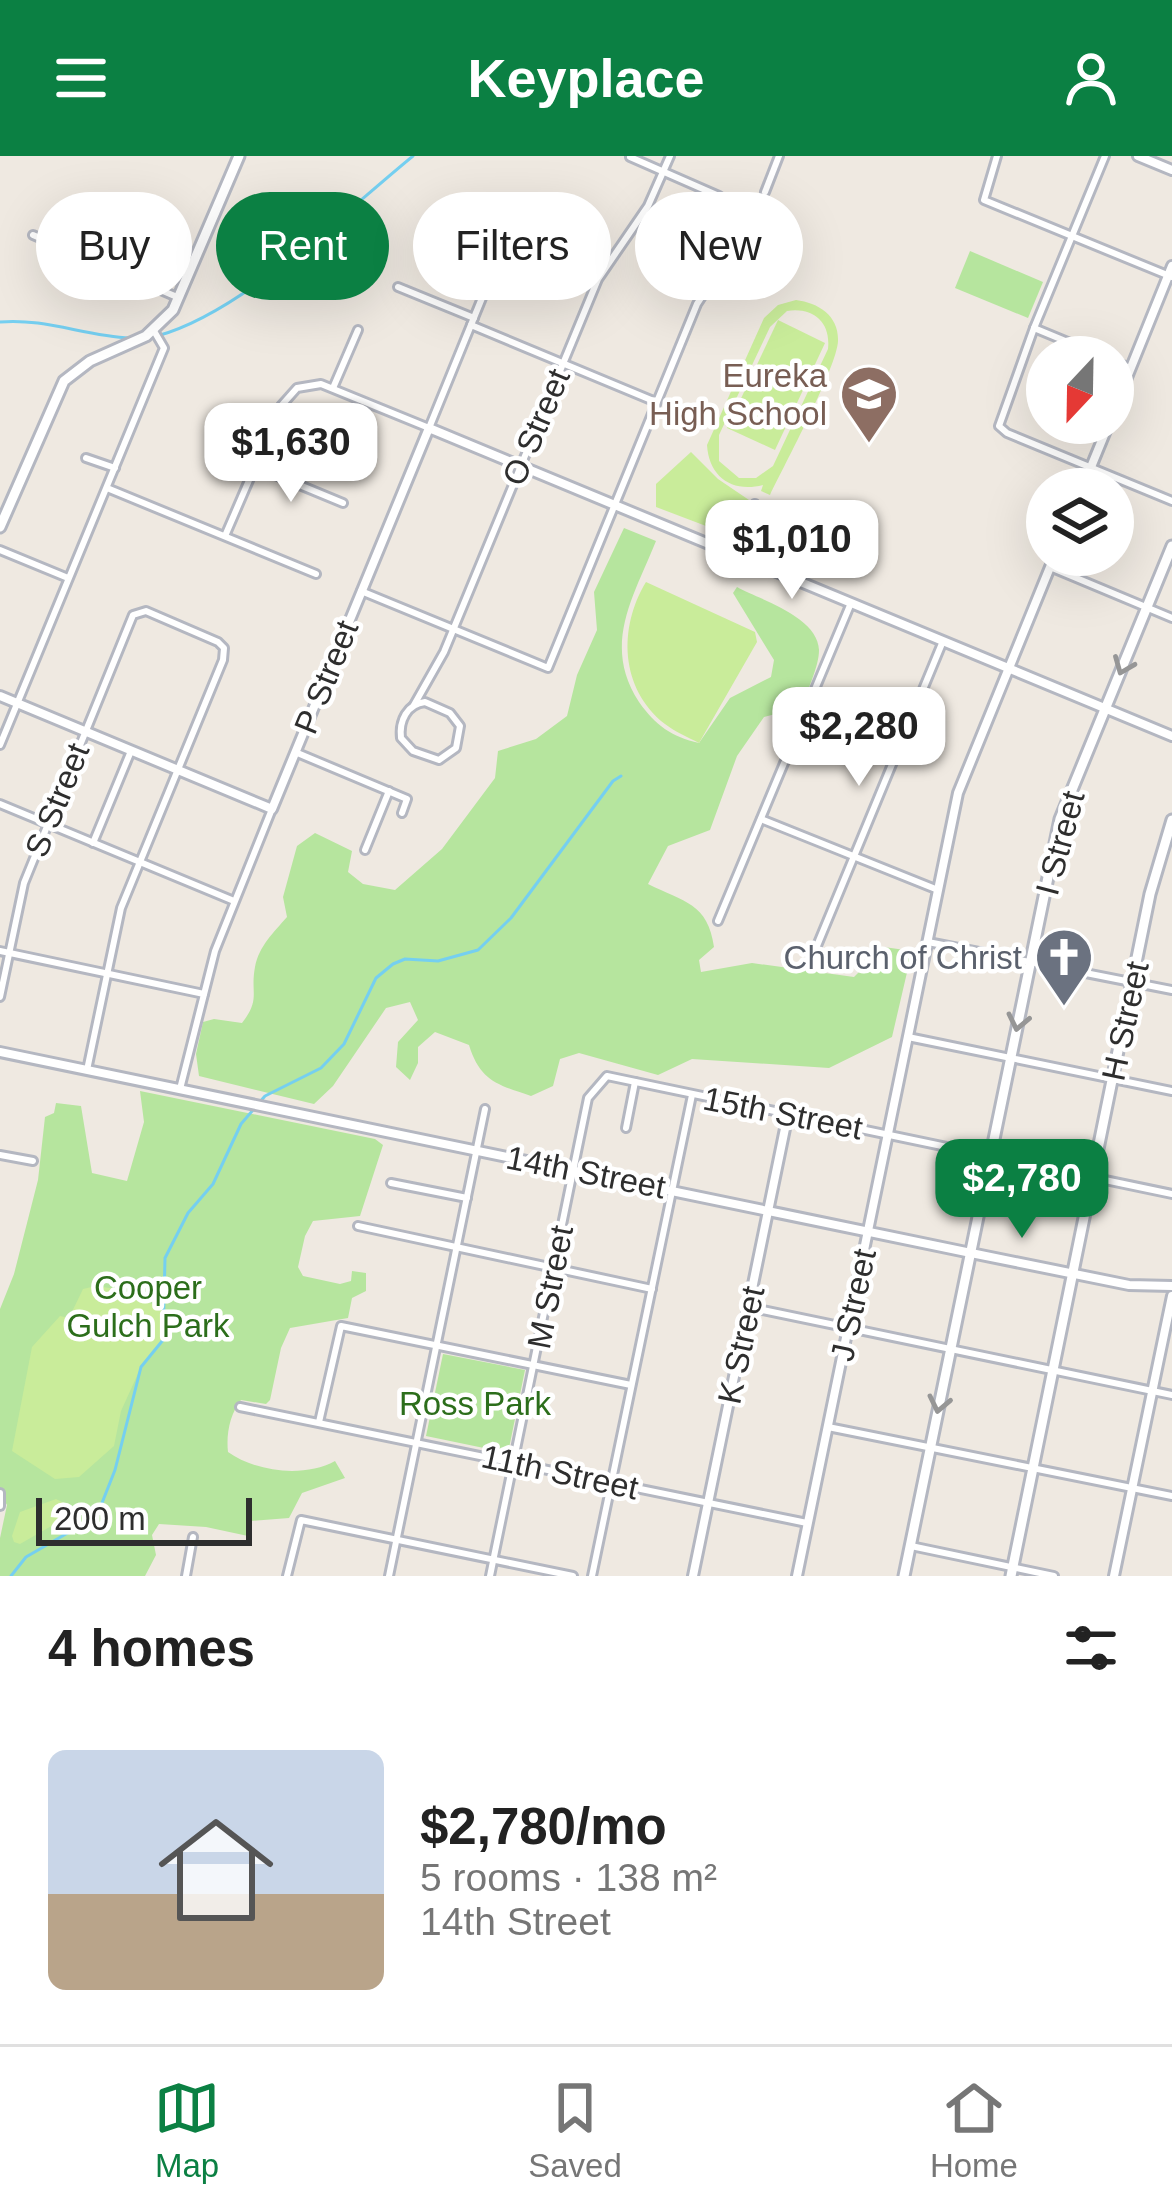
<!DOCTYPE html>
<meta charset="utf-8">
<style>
body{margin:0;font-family:Helvetica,sans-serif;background:#f2f2f2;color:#222;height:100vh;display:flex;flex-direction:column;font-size:45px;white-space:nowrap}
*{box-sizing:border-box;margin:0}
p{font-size:39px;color:#767676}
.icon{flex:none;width:66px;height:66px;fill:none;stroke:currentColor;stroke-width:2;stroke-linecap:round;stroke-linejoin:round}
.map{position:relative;height:1420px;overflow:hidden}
.panel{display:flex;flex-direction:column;background:#fff;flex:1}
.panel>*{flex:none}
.guide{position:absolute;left:36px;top:36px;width:1101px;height:108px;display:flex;gap:24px}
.needle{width:78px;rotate:202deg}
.buttons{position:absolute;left:1026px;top:180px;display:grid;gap:24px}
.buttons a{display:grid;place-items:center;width:108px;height:108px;border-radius:50%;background:#fff;box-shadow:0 12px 48px #0002;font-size:60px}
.scale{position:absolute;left:36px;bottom:30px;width:216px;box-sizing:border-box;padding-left:12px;border:6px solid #2e2e2e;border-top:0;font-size:33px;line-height:42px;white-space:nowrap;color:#2e2e2e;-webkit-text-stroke:9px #fff;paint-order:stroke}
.price{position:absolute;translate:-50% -102px;padding:0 27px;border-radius:24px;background:#fff;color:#222;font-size:39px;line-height:78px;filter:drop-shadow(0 3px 6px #0008)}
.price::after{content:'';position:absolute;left:50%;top:72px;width:36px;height:27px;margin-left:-18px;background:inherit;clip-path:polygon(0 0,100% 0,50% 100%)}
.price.on{background:#0b8043;color:#fff}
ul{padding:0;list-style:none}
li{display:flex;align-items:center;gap:36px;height:300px;padding:0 48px}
li span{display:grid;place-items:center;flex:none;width:336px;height:240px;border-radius:18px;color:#555}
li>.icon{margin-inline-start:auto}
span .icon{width:144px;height:144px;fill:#fffc;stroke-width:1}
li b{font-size:51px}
h2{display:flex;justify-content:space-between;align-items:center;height:144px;padding:0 48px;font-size:51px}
.pill{padding:0 42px;border-radius:54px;background:#fff;box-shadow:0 12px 48px #0002;font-size:42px;line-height:108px}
.pill.on{background:#0b8043;color:#fff}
header{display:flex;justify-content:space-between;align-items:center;height:156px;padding:0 48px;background:#0b8043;color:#fff;font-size:54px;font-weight:800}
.tab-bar{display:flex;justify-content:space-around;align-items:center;height:168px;border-top:3px solid #e0e0e0;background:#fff;font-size:33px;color:#767676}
.tab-bar a{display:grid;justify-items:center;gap:6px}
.tab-bar .on{color:#0b8043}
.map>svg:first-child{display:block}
</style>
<header><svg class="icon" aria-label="menu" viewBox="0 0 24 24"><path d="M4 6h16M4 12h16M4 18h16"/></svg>Keyplace<svg class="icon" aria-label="person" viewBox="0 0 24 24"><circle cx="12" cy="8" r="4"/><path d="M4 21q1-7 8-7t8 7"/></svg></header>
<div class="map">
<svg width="1172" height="1420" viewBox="0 0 1172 1420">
<rect width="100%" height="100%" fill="#efe9e1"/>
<!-- green -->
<g fill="#b6e59e">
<path d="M 970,95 L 1043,126 L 1028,162 L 955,132 Z"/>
<path d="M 624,372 L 656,385 C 633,442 602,489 639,546 C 655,569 672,581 699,587 L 730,542 L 771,521 L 774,504 L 733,437 L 737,431 C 761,444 818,461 819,494 C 819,511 807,534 802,551 L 764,561 L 737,600 L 710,674 L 668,690 L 648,728 C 684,746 708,747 714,791 L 699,804 L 701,816 L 752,807 L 854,821 L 884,791 L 912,795 L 892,881 L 829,912 L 692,903 L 658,919 L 579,897 L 560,903 L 553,930 L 531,940 C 498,929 480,925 469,889 L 435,876 L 418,891 L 418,907 L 410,924 L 396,911 L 398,886 L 418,864 L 410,846 L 386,852 L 333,930 L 314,948 L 199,920 L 196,898 L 203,866 L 214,863 L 242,867 C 261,843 250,837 255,811 C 259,790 274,776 287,761 L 283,741 L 297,690 L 315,677 L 352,695 L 348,716 L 363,728 L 395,734 L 442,693 L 495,622 L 498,595 L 536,583 L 567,560 L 577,519 L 597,474 L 594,436 Z"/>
<path d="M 140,935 L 375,983 L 383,989 L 360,1060 L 313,1065 L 305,1080 L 298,1111 L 303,1120 L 340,1128 L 351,1125 L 352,1115 L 366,1117 L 366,1135 L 352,1142 L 348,1162 L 290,1172 L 281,1192 L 270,1244 L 266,1248 L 241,1244 C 230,1258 226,1278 228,1296 C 256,1316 304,1322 335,1305 L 345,1322 L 302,1337 L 289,1362 L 251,1365 L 248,1380 L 206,1371 L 159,1368 L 152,1379 L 156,1399 L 145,1420 L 0,1420 L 0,1382 L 7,1349 L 0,1337 L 0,1153 L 14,1118 L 38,1024 L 45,961 L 54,957 L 56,947 L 81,950 L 92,1017 L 127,1025 L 144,966 Z"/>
<path d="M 443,1198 L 525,1214 L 508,1297 L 426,1280 Z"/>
</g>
<!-- pitch -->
<g fill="#c9ec9a" fill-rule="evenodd">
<path d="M 796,144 C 819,147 839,160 838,185 C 837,211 784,310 770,339 L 761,335 L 763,329 C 732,337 709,321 707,289 L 764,162 L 778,149 ZM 787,155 C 813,151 831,166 828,193 L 773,310 L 756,322 L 739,322 L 719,305 L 719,279 L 770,171 Z"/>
<path d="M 778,164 L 825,187 L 775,294 L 727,272 Z"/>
<path d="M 691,296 L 718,323 L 749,344 L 706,370 L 656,351 L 656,328 Z"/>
<path d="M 646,426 L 755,476 L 757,486 L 699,587 C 688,581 675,576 665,568 C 620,533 618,472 646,426 Z"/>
<path d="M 96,1130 L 123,1134 L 162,1153 L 163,1184 L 141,1211 L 121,1255 L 114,1290 L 79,1321 L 55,1323 L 12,1295 L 32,1191 L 60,1160 L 69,1162 L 83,1133 Z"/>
<path d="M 56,1343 L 66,1348 L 69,1360 L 20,1388 L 14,1386 L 12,1380 L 20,1356 Z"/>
</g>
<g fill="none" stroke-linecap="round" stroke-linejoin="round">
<!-- stream -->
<g stroke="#75cff0" stroke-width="3">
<path d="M 0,166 C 45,162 85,180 130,182"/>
<path d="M 157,180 C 242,157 343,57 413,0"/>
<path d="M 11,1420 L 26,1401 L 85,1367 L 100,1352 L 115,1314 L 141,1211 L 163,1184 L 165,1102 L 188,1057 L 213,1028 L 241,968 L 265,940 L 321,912 L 344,888 L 376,822 L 393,808 L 405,803 L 438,805 L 478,794 L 511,762 L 613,625 L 621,620"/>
</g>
<!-- minor casing -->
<g stroke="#b4b7c1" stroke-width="12">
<g id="minor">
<path d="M 997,0 L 984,44 L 1172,121"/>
<path d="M 1105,0 L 1034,172 L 999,270 L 1007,277 L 1172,345"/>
<path d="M 630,1 L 719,40"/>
<path d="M 765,36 L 779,0"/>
<path d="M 33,79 L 177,141"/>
<path d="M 398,131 L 474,162"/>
<path d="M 471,169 L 656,246"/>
<path d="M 1034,172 L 1104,201"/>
<path d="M 1113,205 L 1130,212"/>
<path d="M 333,232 L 358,174"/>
<path d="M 86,302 L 115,312"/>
<path d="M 256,311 L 343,347"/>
<path d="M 107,332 L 316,418"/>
<path d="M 225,380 L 281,250 L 297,232 L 321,228 L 429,272 L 493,115"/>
<path d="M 0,394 L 68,422"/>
<path d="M 723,394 L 755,348"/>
<path d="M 1050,411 L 1172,462"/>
<path d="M 361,435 L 548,512 L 697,148 L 744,76"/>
<path d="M 425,546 L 450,557 L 460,570 L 456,592 L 439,604 L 413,595 L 401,582 C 399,565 407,548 425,546 Z"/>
<path d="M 414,549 L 444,496 L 598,123 L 648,50 L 670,0"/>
<path d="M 0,589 L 164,192 L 154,175"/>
<path d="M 295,596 L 407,643 L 402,657"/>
<path d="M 0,648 L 234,745"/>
<path d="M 761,663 L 938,734"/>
<path d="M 93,687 L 131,595"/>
<path d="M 365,694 L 389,635"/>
<path d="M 718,765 L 851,447"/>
<path d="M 928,786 L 1172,834"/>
<path d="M 0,795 L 204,838"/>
<path d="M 814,797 L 943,485"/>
<path d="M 0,841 L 24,727 L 133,459 L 146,455 L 218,486 L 224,492 L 223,504 L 121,752 L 87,914"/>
<path d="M 908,881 L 1172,935"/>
<path d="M 180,933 L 215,795 L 272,653"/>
<path d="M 626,972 L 635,926"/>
<path d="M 0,999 L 33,1005"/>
<path d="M 391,1027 L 467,1042"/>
<path d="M 358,1070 L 652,1133"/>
<path d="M 748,1151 L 1172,1239"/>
<path d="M 240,1251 L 807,1367"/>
<path d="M 319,1266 L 341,1170 L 631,1229"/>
<path d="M 828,1271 L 1172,1340"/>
<path d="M 0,1337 L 0,1350"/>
<path d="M 911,1390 L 1054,1420"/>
<path d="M 186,1420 L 193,1381"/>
<path d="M 287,1420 L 301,1364 L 573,1420"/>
<path d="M 389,1420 L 485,953"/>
<path d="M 490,1420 L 588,942 L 607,920 L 1172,1038"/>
<path d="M 592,1420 L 692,939"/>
</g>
</g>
<!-- tertiary casing -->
<g stroke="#b4b7c1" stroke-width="14">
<g id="tertiary">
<path d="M 1138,0 L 1172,14"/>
<path d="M 1113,256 L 1172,110"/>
<path d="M 1082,333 L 1109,267"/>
<path d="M 0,540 L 272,653 L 429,272 L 1172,580"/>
<path d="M 0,896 L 971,1097 L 1129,1129 L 1172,1130"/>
<path d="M 693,1420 L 788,958"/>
<path d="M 797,1420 L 958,637 L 1055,399"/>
<path d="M 1114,1420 L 1172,1140"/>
</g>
</g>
<!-- secondary casing -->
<g stroke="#b4b7c1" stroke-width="15">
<g id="secondary">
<path d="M 0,371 L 64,225 L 90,205 L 146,180 L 173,154 L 239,0"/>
<path d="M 904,1420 L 1060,663 L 1172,390"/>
<path d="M 1011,1420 L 1150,738 L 1172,664"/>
</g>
</g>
<!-- minor -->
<use href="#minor" stroke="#fff" stroke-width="6"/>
<!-- tertiary -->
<use href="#tertiary" stroke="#fff" stroke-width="8"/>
<!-- secondary -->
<use href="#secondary" stroke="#fff" stroke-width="9"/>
</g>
<!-- one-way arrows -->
<defs><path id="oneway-chevron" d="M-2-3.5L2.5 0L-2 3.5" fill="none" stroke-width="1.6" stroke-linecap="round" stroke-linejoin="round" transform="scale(3)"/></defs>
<g stroke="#969696">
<use href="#oneway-chevron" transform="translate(1123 510) rotate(112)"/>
<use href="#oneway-chevron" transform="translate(1018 866) rotate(102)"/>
<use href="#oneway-chevron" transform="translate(939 1248) rotate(102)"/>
</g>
<!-- icons -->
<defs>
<g id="school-pin" transform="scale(3)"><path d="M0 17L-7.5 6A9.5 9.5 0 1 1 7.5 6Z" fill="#8d6e63" stroke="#fff"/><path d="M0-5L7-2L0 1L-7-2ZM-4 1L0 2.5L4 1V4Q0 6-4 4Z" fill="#fff"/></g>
<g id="church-pin" transform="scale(3)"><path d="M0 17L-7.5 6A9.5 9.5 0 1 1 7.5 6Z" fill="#6b7280" stroke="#fff"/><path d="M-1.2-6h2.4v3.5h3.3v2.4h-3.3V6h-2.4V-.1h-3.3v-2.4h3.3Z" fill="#fff"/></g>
</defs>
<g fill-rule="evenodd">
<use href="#school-pin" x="869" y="238"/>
<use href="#church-pin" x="1064" y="801"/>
</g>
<g text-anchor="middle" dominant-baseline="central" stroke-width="9" stroke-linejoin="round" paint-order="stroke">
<!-- education labels -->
<g font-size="33" fill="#785e54" stroke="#fff" text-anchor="end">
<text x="827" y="219">Eureka<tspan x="827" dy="38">High School</tspan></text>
</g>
<!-- street labels -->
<g font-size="33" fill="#2e2e2e" stroke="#fff">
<text transform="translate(536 271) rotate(-67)">O Street</text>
<text transform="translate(326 521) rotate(-68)">P Street</text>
<text transform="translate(57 644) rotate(-68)">S Street</text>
<text transform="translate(1060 687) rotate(-75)">I Street</text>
<text transform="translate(1125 865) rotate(-78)">H Street</text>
<text transform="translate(783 957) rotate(11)">15th Street</text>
<text transform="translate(586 1016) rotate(11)">14th Street</text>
<text transform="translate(550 1131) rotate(-79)">M Street</text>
<text transform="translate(853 1149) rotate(-78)">J Street</text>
<text transform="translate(741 1189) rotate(-78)">K Street</text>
<text transform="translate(560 1316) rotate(12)">11th Street</text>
</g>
<!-- worship labels -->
<g font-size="33" fill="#5b616d" stroke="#fff" text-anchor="end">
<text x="1022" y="801">Church of Christ</text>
</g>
<!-- park labels -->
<g font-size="33" fill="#2c6e1b" stroke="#fff">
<text x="148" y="1131">Cooper<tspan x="148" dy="38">Gulch Park</tspan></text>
<text x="475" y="1247">Ross Park</text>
</g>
</g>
</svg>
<div class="buttons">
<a><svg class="needle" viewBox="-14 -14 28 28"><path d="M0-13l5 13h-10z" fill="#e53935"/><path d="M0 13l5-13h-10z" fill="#767676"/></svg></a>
<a><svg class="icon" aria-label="layers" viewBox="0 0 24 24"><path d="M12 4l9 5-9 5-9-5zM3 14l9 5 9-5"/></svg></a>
</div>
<div class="scale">200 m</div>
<b class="price" style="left:291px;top:349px">$1,630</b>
<b class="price" style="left:792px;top:446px">$1,010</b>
<b class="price" style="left:859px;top:633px">$2,280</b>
<b class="price on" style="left:1022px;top:1085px">$2,780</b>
<div class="guide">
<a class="pill">Buy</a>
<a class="pill on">Rent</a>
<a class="pill">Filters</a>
<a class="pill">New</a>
</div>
</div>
<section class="panel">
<h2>4 homes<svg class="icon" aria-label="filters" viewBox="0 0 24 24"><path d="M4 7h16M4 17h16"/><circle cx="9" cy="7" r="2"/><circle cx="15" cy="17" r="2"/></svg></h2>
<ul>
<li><span style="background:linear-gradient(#c9d6e8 60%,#b9a48a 0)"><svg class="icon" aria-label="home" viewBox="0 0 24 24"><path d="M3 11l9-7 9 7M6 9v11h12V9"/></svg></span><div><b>$2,780/mo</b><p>5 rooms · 138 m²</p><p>14th Street</p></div></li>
</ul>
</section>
<nav class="tab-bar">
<a class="on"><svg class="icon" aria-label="map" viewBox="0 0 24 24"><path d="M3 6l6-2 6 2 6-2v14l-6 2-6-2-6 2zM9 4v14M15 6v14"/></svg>Map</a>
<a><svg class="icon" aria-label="saved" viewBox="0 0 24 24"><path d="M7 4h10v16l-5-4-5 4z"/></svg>Saved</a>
<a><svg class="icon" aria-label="home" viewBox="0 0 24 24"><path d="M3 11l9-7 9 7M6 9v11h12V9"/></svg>Home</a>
</nav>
